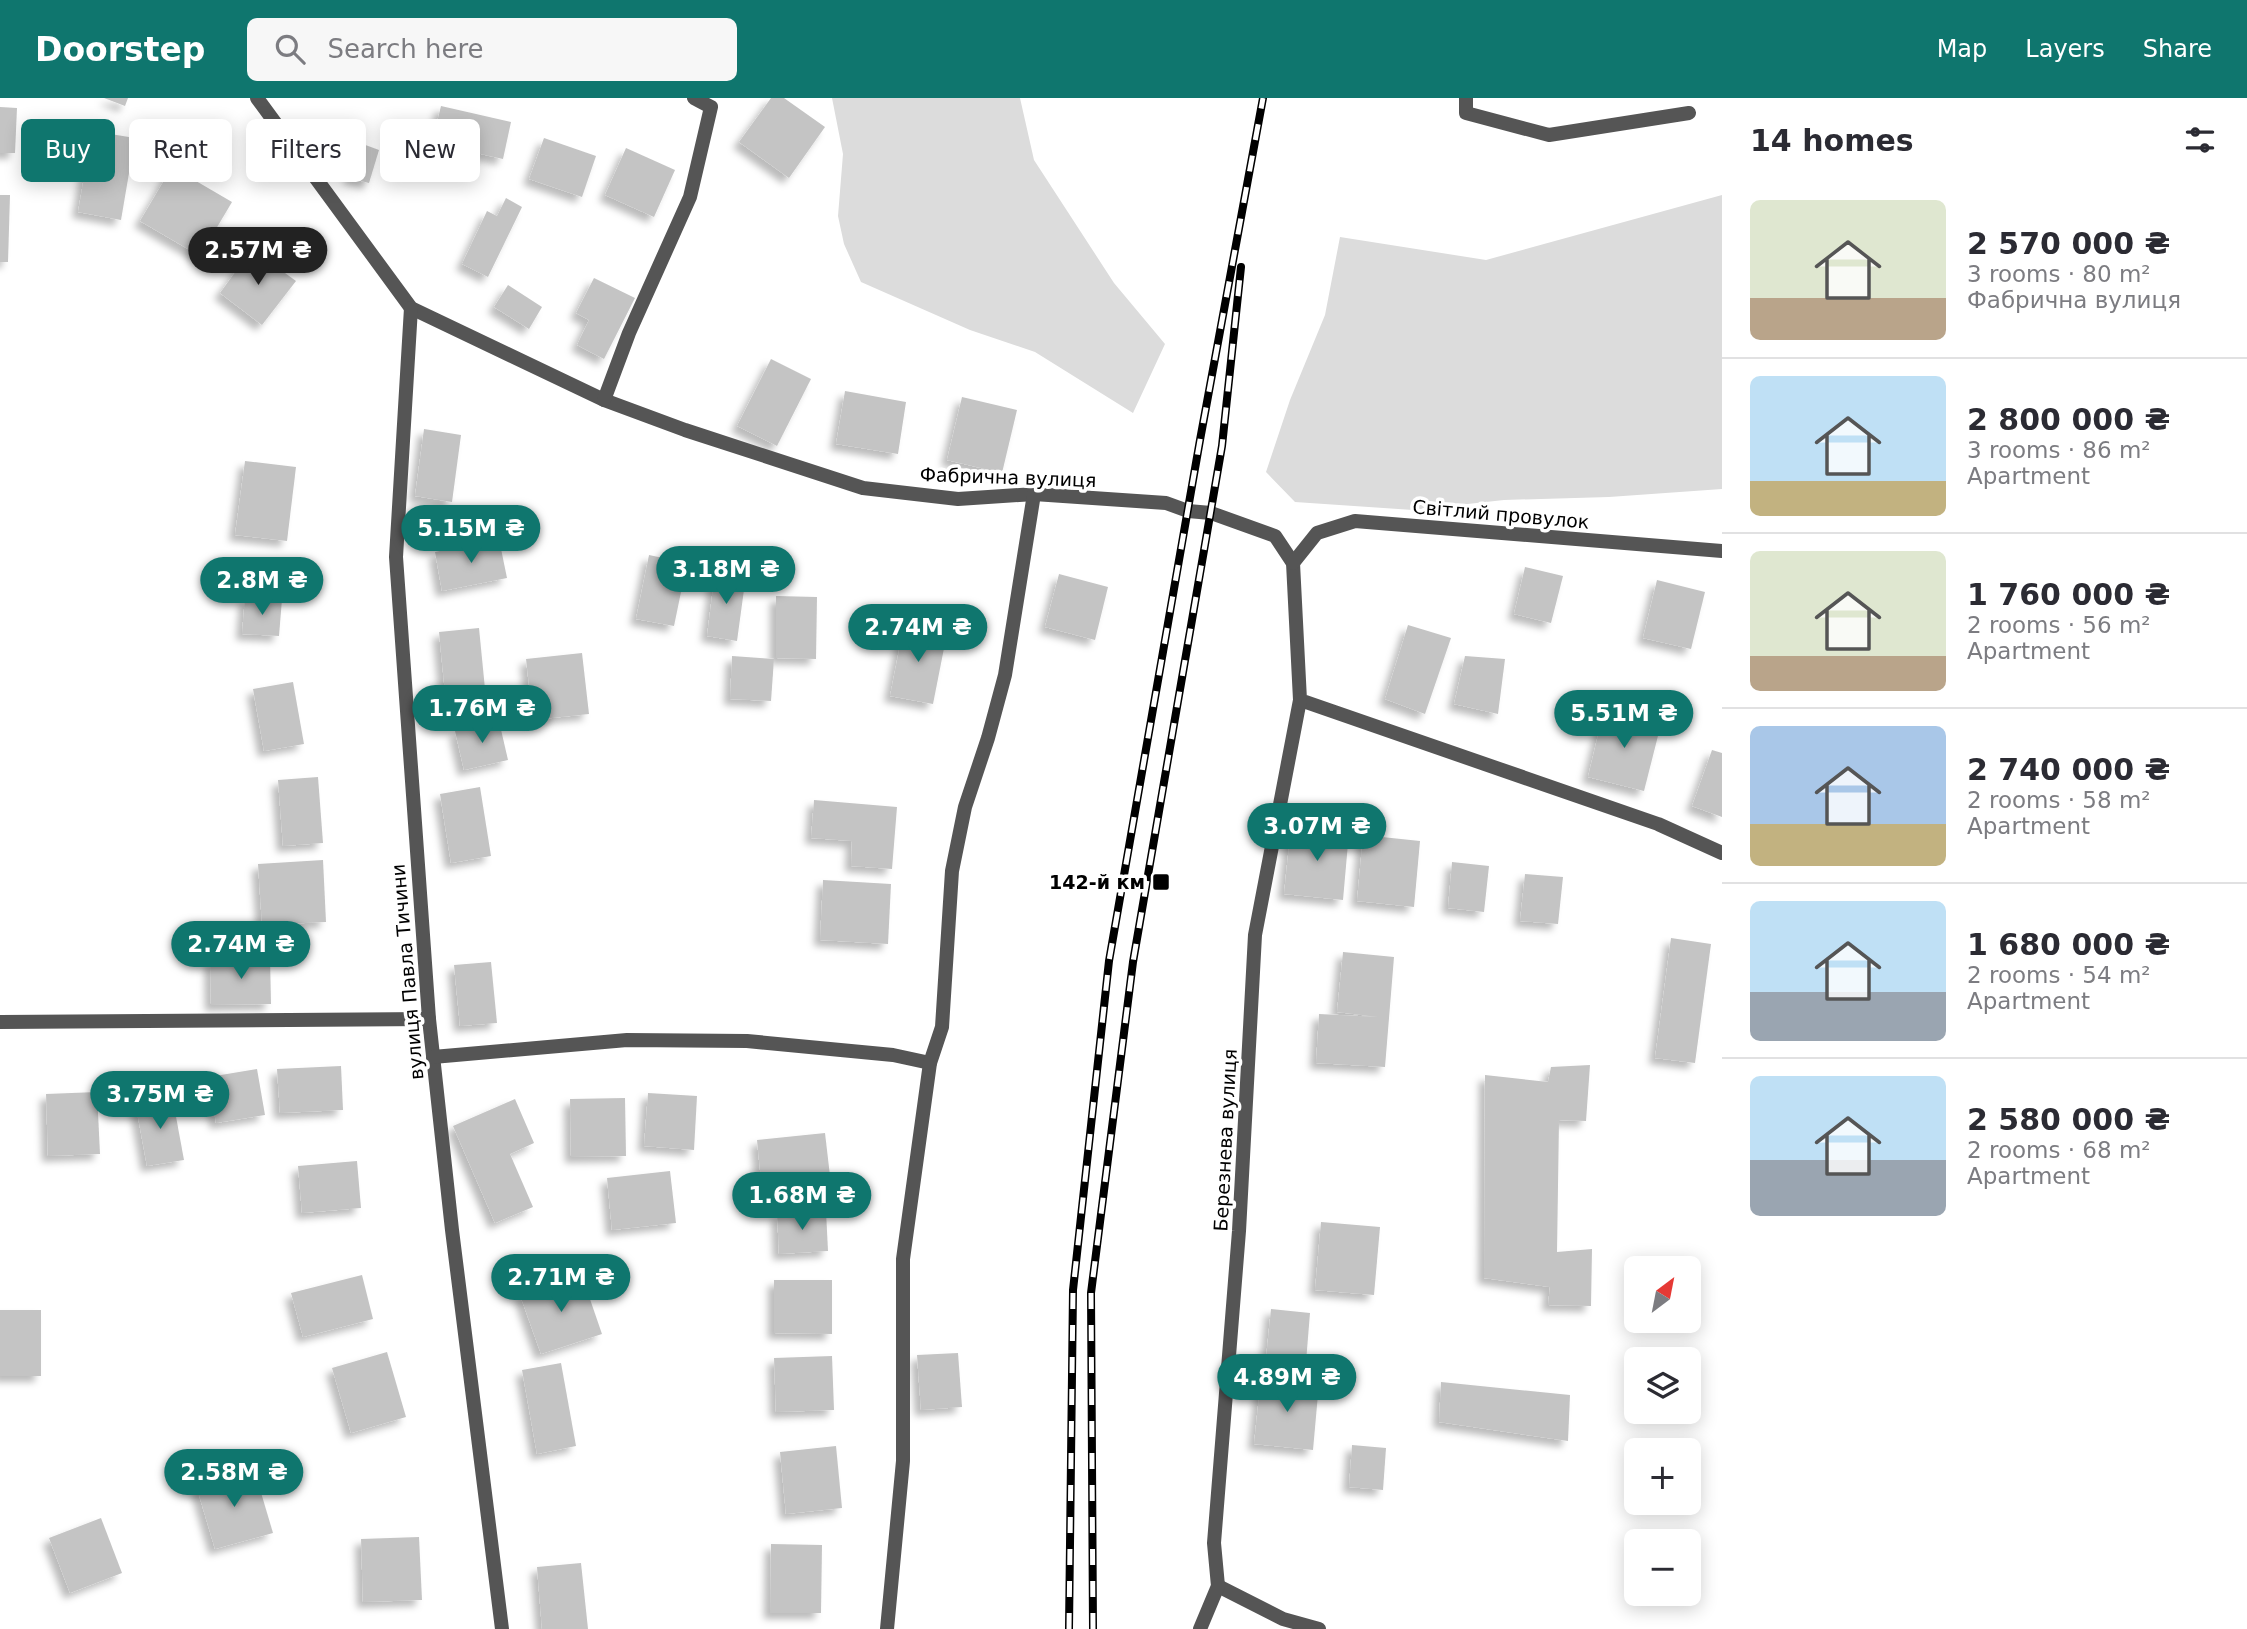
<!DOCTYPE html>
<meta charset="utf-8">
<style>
body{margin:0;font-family:"DejaVu Sans",sans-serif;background:#f7f7f7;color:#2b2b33;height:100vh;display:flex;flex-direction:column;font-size:26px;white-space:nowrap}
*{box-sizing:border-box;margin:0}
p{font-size:23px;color:#7c7c81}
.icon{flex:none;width:38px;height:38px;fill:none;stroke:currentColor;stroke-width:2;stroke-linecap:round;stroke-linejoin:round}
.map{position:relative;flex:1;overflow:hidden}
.drawer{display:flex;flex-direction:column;background:#fff;width:525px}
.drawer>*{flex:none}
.hud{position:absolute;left:21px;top:21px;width:665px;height:63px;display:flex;gap:14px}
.needle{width:46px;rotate:32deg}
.fabs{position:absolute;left:1624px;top:1158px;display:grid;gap:14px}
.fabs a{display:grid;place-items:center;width:77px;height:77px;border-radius:10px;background:#fff;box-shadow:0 4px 18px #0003;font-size:35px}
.price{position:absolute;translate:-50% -60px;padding:0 16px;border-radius:24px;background:#0f766e;color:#fff;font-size:23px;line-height:46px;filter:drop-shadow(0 2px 4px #0008)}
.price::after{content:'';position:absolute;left:50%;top:42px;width:21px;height:16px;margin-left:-10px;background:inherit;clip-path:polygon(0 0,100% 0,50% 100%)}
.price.current{background:#222;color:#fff}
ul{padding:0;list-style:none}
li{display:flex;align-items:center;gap:21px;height:175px;padding:0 28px}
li+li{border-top:2px solid #e1e1e2}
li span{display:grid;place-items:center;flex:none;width:196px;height:140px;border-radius:10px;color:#555}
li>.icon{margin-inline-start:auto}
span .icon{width:84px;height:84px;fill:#fffc;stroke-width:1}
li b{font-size:30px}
h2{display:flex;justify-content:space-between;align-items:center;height:84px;padding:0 28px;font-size:30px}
.tag{padding:0 24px;border-radius:10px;background:#fff;box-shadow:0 4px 18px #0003;font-size:24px;line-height:63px}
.tag.current{background:#0f766e;color:#fff}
header{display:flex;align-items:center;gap:42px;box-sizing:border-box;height:98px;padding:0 35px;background:#0f766e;color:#fff}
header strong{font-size:33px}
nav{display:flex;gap:38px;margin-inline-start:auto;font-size:24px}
.search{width:490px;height:63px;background:#f7f7f7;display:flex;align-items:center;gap:18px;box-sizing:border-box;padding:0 24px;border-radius:10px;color:#7c7c81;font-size:26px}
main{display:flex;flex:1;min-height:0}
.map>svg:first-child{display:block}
</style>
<header>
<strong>Doorstep</strong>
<div class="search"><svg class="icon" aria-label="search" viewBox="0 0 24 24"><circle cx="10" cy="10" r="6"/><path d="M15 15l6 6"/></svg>Search here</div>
<nav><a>Map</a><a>Layers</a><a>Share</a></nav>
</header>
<main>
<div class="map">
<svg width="1722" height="1531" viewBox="0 0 1722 1531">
<defs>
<filter id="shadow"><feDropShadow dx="-6" dy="6" stdDeviation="3.5" flood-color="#0004"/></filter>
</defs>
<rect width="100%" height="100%" fill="#fff"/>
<!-- green -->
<g fill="#dcdcdc">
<path d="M 832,0 L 1020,0 L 1034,62 L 1114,185 L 1165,246 L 1133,315 L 1035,254 L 970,232 L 861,184 L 844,146 L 838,118 L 843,56 Z"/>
<path d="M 1722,97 L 1722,391 L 1609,399 L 1504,402 L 1413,412 L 1295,404 L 1266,374 L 1290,302 L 1325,217 L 1340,139 L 1486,162 Z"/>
</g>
<!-- building -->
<g fill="#c4c4c4" filter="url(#shadow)">
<path d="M 104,0 L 128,0 L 125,8 Z"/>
<path d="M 771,0 L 784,0 L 825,29 L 789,80 L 739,44 Z"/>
<path d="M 441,8 L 511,24 L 503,61 L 432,45 Z"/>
<path d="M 0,9 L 17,10 L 15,55 L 0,55 Z"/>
<path d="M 92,33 L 135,40 L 121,122 L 78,114 Z"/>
<path d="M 544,40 L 596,58 L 582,99 L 529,81 Z"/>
<path d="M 360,45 L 379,52 L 369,85 L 349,80 Z"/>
<path d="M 626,50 L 675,72 L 654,119 L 605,97 Z"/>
<path d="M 172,69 L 232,104 L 200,158 L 140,123 Z"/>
<path d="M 0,97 L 10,97 L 8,164 L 0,164 Z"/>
<path d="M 506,100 L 522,109 L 488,179 L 462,166 L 487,113 L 497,118 Z"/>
<path d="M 252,151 L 296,183 L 262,227 L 220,195 Z"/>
<path d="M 594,180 L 635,200 L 604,261 L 577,247 L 589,222 L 576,215 Z"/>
<path d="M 508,187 L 542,209 L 529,231 L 494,209 Z"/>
<path d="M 771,261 L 811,281 L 777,348 L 737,328 Z"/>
<path d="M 845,293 L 906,304 L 898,356 L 836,346 Z"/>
<path d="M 962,299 L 1017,312 L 1002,375 L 947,362 Z"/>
<path d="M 424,331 L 461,337 L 452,404 L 415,398 Z"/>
<path d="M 245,363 L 296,369 L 287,443 L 235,437 Z"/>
<path d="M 499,441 L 507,480 L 442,493 L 435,454 Z"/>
<path d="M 649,457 L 687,465 L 674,528 L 636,521 Z"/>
<path d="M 1525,469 L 1563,478 L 1551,525 L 1514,516 Z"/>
<path d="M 715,474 L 746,477 L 737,543 L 707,538 Z"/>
<path d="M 1059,476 L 1108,489 L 1095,542 L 1045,529 Z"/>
<path d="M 1657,482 L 1705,494 L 1691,551 L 1643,540 Z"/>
<path d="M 776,498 L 817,499 L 816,561 L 776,560 Z"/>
<path d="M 245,499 L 282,501 L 279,538 L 242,536 Z"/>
<path d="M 904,527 L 947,535 L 933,606 L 890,598 Z"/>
<path d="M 1408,527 L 1451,540 L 1425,616 L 1385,601 Z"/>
<path d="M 479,530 L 485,591 L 445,595 L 439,534 Z"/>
<path d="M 582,555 L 589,616 L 533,622 L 526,561 Z"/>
<path d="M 732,558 L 774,561 L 771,603 L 730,601 Z"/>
<path d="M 1465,558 L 1505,561 L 1498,616 L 1454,606 Z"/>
<path d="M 293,584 L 304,646 L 264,653 L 253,591 Z"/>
<path d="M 1604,612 L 1661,626 L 1644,693 L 1588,679 Z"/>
<path d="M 499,623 L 508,662 L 464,672 L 455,633 Z"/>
<path d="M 1712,652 L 1722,655 L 1722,719 L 1692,708 Z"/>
<path d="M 318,679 L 323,745 L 283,748 L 278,682 Z"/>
<path d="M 480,689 L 491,758 L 451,765 L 440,696 Z"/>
<path d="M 814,702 L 897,709 L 892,771 L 851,768 L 852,743 L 811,740 Z"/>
<path d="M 1291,728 L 1349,734 L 1343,802 L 1284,796 Z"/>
<path d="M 1363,737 L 1420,743 L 1414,809 L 1357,803 Z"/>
<path d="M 323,762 L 326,824 L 262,827 L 258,766 Z"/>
<path d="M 1452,764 L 1489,768 L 1484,814 L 1448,810 Z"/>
<path d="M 1525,776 L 1563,779 L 1558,826 L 1520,823 Z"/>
<path d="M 823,782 L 891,786 L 888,846 L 820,842 Z"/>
<path d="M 1671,840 L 1711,846 L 1695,965 L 1655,960 Z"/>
<path d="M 1343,854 L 1394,859 L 1385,969 L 1316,965 L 1319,916 L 1378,919 L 1337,914 Z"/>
<path d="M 270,859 L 271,906 L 211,907 L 210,861 Z"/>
<path d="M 491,864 L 497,925 L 460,928 L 454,867 Z"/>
<path d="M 1590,967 L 1586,1023 L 1559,1022 L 1557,1154 L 1592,1151 L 1591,1208 L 1548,1207 L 1550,1189 L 1484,1180 L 1485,977 L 1548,984 L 1551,969 Z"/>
<path d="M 341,968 L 343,1012 L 280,1015 L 277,971 Z"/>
<path d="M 257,971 L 265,1017 L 216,1025 L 209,979 Z"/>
<path d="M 97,994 L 100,1056 L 48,1058 L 46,996 Z"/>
<path d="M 648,995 L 697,998 L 694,1052 L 644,1048 Z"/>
<path d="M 172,997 L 184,1062 L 147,1068 L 135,1003 Z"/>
<path d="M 625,1000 L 626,1058 L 571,1059 L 570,1001 Z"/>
<path d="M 515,1001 L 534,1045 L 510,1056 L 533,1109 L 495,1125 L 453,1028 Z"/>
<path d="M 825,1035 L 832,1095 L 763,1102 L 757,1042 Z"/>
<path d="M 357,1063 L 361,1110 L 302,1115 L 298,1068 Z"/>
<path d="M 670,1073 L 676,1125 L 612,1132 L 607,1080 Z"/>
<path d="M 826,1113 L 828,1153 L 779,1156 L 777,1115 Z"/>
<path d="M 1321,1124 L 1380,1129 L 1374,1197 L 1315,1192 Z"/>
<path d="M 581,1175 L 602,1236 L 541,1256 L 520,1197 Z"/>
<path d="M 362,1177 L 373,1221 L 303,1239 L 291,1195 Z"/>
<path d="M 774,1182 L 832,1182 L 832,1236 L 774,1235 Z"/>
<path d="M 1271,1211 L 1310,1215 L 1306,1264 L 1266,1260 Z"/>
<rect x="0" y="1212" width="41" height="66"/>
<path d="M 387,1254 L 406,1319 L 351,1335 L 332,1270 Z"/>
<path d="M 958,1255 L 962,1309 L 921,1312 L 917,1257 Z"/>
<path d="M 832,1258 L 834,1312 L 776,1314 L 774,1260 Z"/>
<path d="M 561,1265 L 576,1348 L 537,1356 L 522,1272 Z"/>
<path d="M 1261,1279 L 1319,1285 L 1313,1352 L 1254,1346 Z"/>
<path d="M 1441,1284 L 1570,1297 L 1568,1343 L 1439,1324 Z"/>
<path d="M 1352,1347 L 1386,1350 L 1383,1392 L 1349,1389 Z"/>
<path d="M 836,1348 L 842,1410 L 786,1416 L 780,1354 Z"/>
<path d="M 254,1371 L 273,1435 L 215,1451 L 196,1387 Z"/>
<path d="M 101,1420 L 122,1475 L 70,1495 L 49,1440 Z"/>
<path d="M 419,1439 L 422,1502 L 363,1504 L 361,1441 Z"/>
<path d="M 771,1446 L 822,1447 L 821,1515 L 770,1515 Z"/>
<path d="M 581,1465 L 588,1531 L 542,1531 L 537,1469 Z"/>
</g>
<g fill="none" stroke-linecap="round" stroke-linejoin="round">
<!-- minor -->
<g stroke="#555" stroke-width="14">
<path d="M 257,0 L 411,210 L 604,302 L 685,332 L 863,390 L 958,401 L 1034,396 L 1166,405 L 1188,413 L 1211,415 L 1275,438 L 1293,465 L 1300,602 L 1658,726 L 1722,755"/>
<path d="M 1466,0 L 1466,15 L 1549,37 L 1689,15"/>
<path d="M 411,210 L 396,459 L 429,921 L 452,1132 L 502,1531"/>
<path d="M 604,302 L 629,235 L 690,99 L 711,9 L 694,0"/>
<path d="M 1293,465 L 1317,435 L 1355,423 L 1722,453"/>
<path d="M 0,924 L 429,921"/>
<path d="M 433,959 L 627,942 L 747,943 L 893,957 L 930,965"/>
<path d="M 1218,1488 L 1283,1521 L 1319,1531"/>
<path d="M 887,1531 L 903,1363 L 903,1161 L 930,965 L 942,929 L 952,773 L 965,709 L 988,640 L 1005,577 L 1034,396"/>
<path d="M 1200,1531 L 1218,1488 L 1214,1445 L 1239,1133 L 1255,837 L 1300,602"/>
</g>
<!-- rail casing -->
<g stroke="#000" stroke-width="8">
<g id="rail">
<path d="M 1069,1531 L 1073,1192 L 1109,863 L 1200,342 L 1263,0"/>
<path d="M 1093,1531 L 1091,1195 L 1133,864 L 1222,348 L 1241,169"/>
</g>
</g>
<!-- rail -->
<use href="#rail" stroke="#fff" stroke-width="5" stroke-dasharray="16" stroke-linecap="butt"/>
</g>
<!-- markers -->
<rect fill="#000" stroke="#fff" stroke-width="2.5" x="1152" y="775" width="18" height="18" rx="3.5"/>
<g text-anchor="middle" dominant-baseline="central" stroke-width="7" stroke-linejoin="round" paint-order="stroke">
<!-- street labels -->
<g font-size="19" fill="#000" stroke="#fff">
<text transform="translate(1008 379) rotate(2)">Фабрична вулиця</text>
<text transform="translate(1501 416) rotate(5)">Світлий провулок</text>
<text transform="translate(407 874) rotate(-95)">вулиця Павла Тичини</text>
<text transform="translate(1225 1042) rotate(-87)">Березнева вулиця</text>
</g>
<!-- poi labels -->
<g font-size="19" font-weight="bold" fill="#000" stroke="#fff" text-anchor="end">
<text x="1145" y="784">142-й км</text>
</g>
</g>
</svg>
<div class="fabs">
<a><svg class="needle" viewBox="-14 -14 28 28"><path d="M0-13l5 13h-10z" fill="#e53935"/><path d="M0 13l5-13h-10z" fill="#7c7c81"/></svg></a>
<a><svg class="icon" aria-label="layers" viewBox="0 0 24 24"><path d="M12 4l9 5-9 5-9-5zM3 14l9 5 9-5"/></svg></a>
<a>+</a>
<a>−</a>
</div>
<b class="price current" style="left:258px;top:189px">2.57M ₴</b>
<b class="price" style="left:471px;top:467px">5.15M ₴</b>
<b class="price" style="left:726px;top:508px">3.18M ₴</b>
<b class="price" style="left:262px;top:519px">2.8M ₴</b>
<b class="price" style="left:918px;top:566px">2.74M ₴</b>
<b class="price" style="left:482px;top:647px">1.76M ₴</b>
<b class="price" style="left:1624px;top:652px">5.51M ₴</b>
<b class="price" style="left:1317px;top:765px">3.07M ₴</b>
<b class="price" style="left:241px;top:883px">2.74M ₴</b>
<b class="price" style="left:160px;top:1033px">3.75M ₴</b>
<b class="price" style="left:802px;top:1134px">1.68M ₴</b>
<b class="price" style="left:561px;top:1216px">2.71M ₴</b>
<b class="price" style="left:1287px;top:1316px">4.89M ₴</b>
<b class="price" style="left:234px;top:1411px">2.58M ₴</b>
<div class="hud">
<a class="tag current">Buy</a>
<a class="tag">Rent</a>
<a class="tag">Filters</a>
<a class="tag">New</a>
</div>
</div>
<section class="drawer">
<h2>14 homes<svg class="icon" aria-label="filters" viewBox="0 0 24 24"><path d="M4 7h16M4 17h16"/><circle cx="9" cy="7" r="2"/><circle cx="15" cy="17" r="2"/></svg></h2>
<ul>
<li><span style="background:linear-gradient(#dfe7d0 70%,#b9a48a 0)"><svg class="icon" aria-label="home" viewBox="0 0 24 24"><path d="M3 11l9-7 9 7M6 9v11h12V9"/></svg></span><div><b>2 570 000 ₴</b><p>3 rooms · 80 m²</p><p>Фабрична вулиця</p></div></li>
<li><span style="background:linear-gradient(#bfe0f5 75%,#c2b280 0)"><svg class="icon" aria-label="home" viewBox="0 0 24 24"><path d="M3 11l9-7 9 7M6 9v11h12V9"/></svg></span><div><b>2 800 000 ₴</b><p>3 rooms · 86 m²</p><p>Apartment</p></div></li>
<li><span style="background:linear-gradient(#dfe7d0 75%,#b9a48a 0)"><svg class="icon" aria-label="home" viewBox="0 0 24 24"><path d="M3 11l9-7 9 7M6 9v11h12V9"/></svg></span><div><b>1 760 000 ₴</b><p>2 rooms · 56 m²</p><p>Apartment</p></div></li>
<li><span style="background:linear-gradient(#a9c7e8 70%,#c2b280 0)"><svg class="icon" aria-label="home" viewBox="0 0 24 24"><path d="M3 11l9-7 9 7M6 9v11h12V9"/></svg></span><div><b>2 740 000 ₴</b><p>2 rooms · 58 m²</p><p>Apartment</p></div></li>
<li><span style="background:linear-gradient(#bfe0f5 65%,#9aa5b1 0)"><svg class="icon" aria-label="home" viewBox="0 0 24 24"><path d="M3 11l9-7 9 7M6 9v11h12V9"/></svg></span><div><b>1 680 000 ₴</b><p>2 rooms · 54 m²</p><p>Apartment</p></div></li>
<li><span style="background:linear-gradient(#bfe0f5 60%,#9aa5b1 0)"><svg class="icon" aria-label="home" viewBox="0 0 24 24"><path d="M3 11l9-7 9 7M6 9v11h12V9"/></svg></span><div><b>2 580 000 ₴</b><p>2 rooms · 68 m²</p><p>Apartment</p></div></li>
</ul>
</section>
</main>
